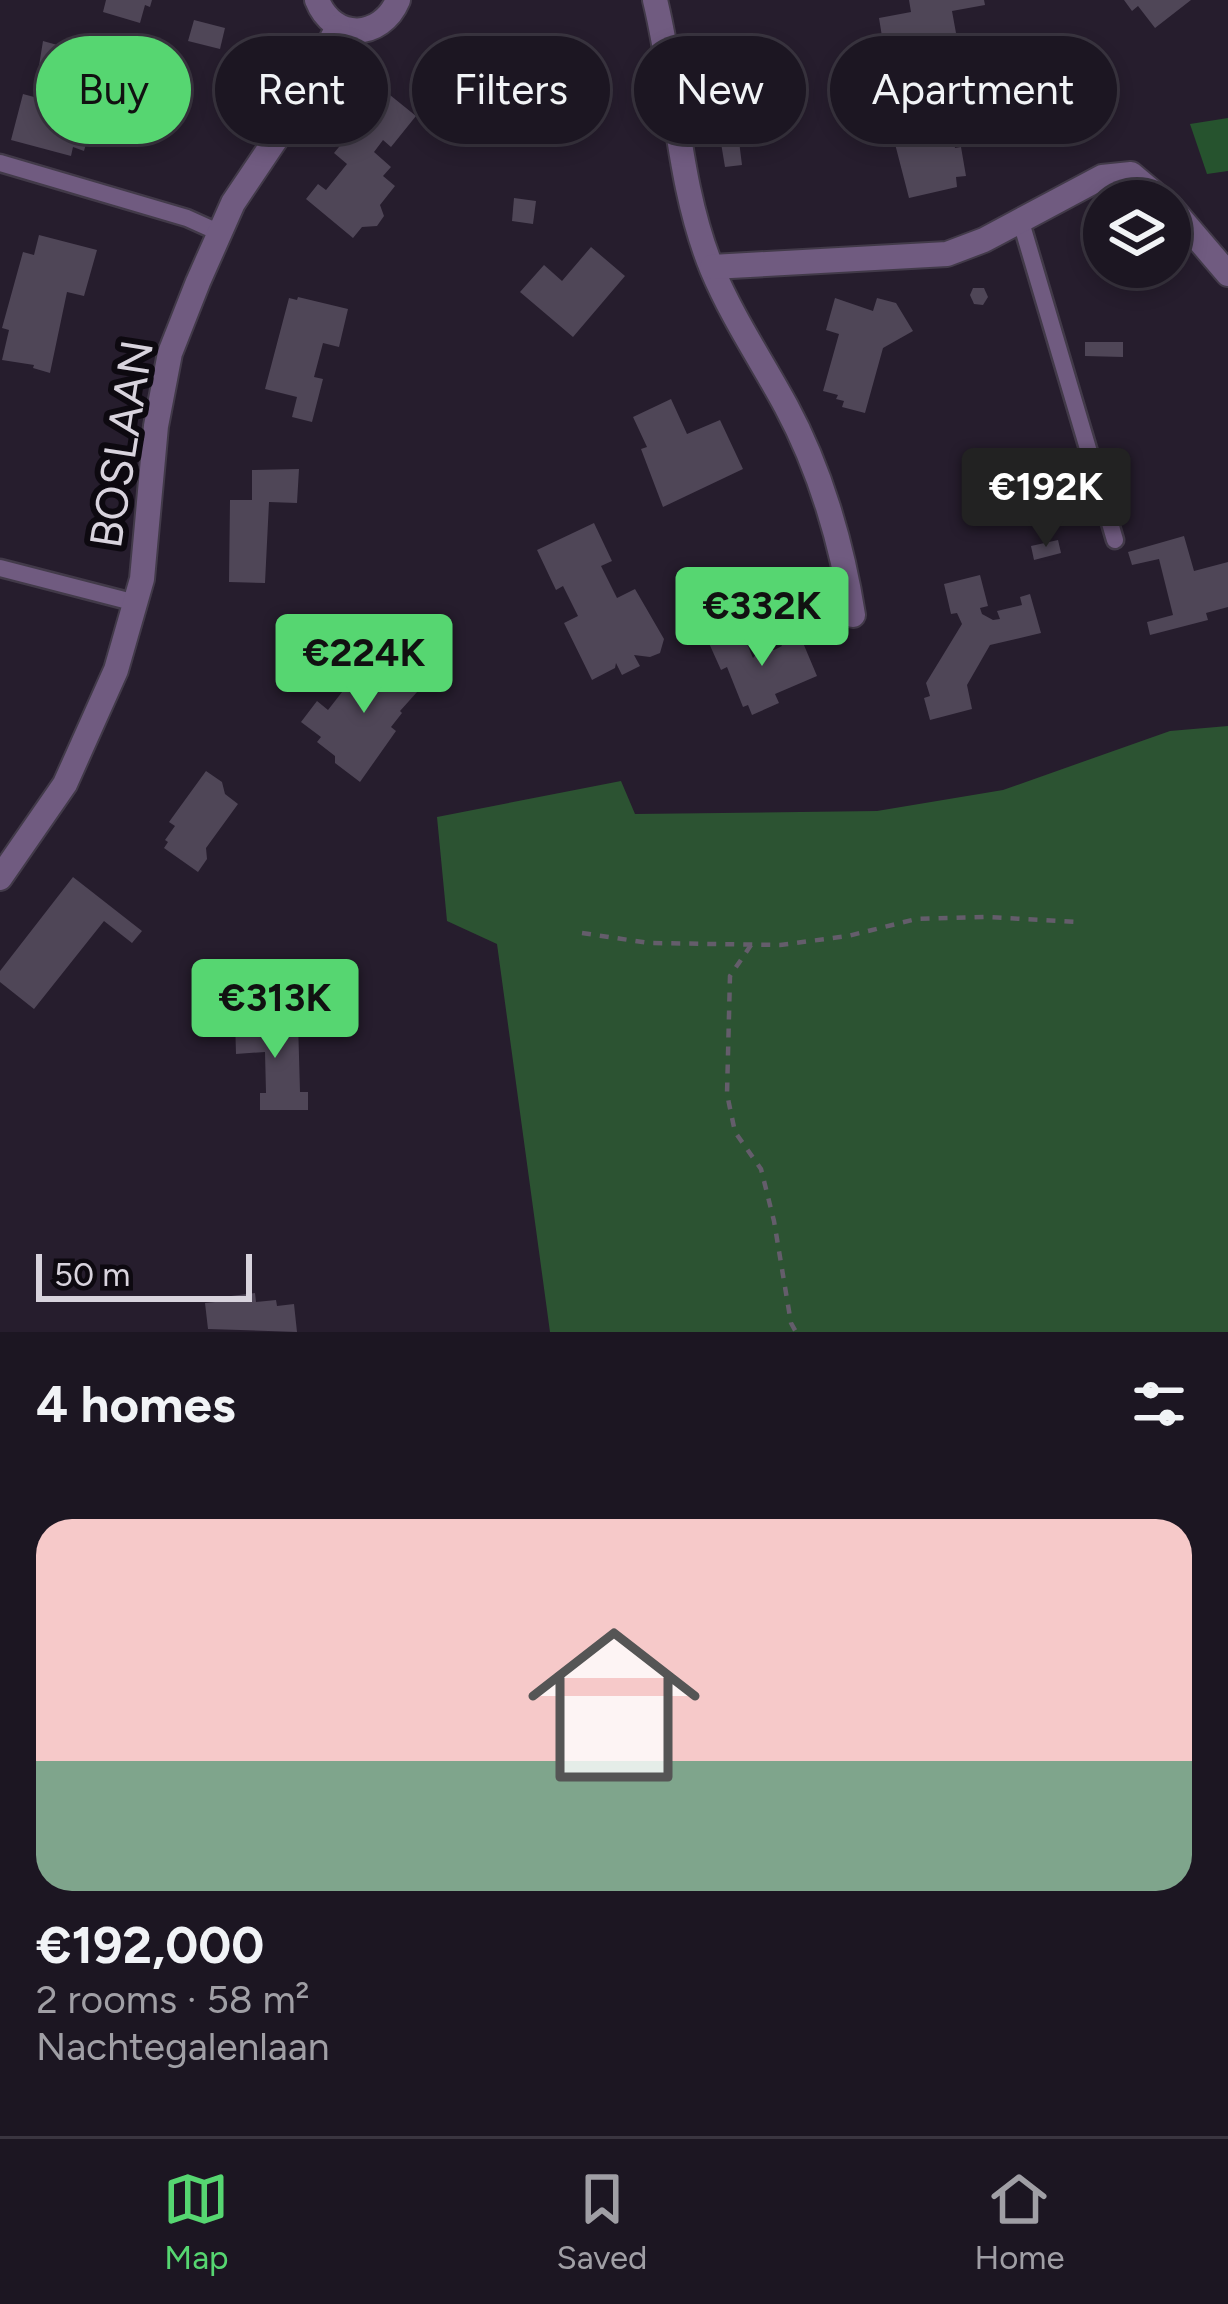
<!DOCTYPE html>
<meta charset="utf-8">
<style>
body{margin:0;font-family:Figtree,sans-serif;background:#251f2a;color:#f1f3f6;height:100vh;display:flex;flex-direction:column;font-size:45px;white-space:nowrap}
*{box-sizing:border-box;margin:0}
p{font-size:39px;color:#a09fa5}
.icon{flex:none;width:66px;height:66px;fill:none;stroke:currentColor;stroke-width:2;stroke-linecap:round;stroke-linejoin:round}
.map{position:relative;height:1332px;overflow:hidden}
.drawer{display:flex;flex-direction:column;background:#1c1622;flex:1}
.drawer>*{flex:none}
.guide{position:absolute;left:36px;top:36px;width:1158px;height:108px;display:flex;gap:24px}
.tools{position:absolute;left:1083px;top:180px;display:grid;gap:24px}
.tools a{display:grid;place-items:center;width:108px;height:108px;border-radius:50%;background:#1c1622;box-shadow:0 6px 18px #0003,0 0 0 3px #3a3540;font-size:60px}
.scale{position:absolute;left:36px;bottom:30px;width:216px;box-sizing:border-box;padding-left:12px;border:6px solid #d8d3dd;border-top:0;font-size:33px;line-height:42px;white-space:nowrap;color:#d8d3dd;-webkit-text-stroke:9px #0d0910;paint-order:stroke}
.price{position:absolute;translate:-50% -102px;padding:0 27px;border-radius:12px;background:#56d671;color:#111;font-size:39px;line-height:78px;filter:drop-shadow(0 3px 6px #0008)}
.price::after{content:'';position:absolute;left:50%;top:72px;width:36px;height:27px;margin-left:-18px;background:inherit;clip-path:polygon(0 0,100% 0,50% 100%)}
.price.selected{background:#222;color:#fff}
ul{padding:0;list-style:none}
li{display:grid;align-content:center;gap:24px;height:636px;padding:0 36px}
li span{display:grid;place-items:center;height:372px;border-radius:36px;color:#555}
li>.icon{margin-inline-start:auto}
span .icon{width:216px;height:216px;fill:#fffc;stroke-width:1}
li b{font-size:51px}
h2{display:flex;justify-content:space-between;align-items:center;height:144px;padding:0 36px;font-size:51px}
.chip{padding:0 42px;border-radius:54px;background:#1c1622;box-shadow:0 6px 18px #0003,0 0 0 3px #3a3540;font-size:42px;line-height:108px}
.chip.selected{background:#56d671;color:#111}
.dock{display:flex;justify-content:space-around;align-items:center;height:168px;border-top:3px solid #3a3540;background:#1c1622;font-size:33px;color:#a09fa5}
.dock a{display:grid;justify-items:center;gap:6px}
.dock .selected{color:#56d671}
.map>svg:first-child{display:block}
</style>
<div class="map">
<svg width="1228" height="1332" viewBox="0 0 1228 1332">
<rect width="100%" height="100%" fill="#261d2d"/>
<!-- green -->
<path fill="#2c5332" d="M 1228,726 L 1228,1332 L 550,1332 L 497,944 L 447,921 L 437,817 L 621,781 L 635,814 L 877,811 L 1003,790 L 1170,731 Z"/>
<!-- forest -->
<path fill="#26532e" d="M 1228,118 L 1228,171 L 1207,174 L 1190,124 Z"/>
<!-- building -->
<g fill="#4f4657">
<path d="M 106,0 L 152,0 L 150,7 L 145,5 L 140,23 L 103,12 Z"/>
<path d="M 909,0 L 984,0 L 985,5 L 952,11 L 960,55 L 932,60 L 929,41 L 884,49 L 879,18 L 911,12 Z"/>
<path d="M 1124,0 L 1191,0 L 1155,28 L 1138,6 L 1132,11 Z"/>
<path d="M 194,20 L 225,28 L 220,49 L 188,41 Z"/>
<path d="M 43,41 L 93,55 L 91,60 L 96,62 L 93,74 L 75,74 L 66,107 L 72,108 L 68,121 L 90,129 L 84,151 L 73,147 L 71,156 L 11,140 L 23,94 L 34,97 Z"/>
<path d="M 572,56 L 581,117 L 547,122 L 549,135 L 541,137 L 523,126 L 520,108 L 487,112 L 482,76 L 539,68 L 538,61 Z"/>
<path d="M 385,91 L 416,116 L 391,147 L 383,140 L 374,152 L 391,167 L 383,176 L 395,186 L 380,205 L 384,216 L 377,226 L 362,227 L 353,238 L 306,199 L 318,184 L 326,190 L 347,164 L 334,153 Z"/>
<path d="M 990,95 L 995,127 L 953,134 L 955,148 L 961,147 L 966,176 L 956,177 L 957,187 L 909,198 L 894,140 L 924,136 L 919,107 Z"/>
<path d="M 739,141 L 742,165 L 725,167 L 721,143 Z"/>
<path d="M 514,198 L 536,201 L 533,224 L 512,221 Z"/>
<path d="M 39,235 L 97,250 L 84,296 L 67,292 L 50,373 L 33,368 L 34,365 L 2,360 L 9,330 L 2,328 L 23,252 L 34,255 Z"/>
<path d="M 591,247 L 625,276 L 573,337 L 520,292 L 544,265 L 562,281 Z"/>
<path d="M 973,288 L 984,288 L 988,297 L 983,305 L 974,304 L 970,295 Z"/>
<path d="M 298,297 L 348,309 L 339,347 L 323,343 L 314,377 L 323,379 L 312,422 L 292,417 L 297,397 L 265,389 L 289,298 L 297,300 Z"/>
<path d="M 835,298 L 873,311 L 877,298 L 896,303 L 913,331 L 883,348 L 865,413 L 842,407 L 844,401 L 836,399 L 838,395 L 823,391 L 839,334 L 826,330 Z"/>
<path d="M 1085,342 L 1123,342 L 1123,357 L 1085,356 Z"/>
<path d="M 671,399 L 687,434 L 720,420 L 743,469 L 663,507 L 641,449 L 647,447 L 633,417 Z"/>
<path d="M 299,469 L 297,503 L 269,502 L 265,583 L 229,582 L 230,500 L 252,500 L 252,470 Z"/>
<path d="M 594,523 L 612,561 L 601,566 L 617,598 L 635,589 L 664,639 L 660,653 L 650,657 L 634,655 L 640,666 L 622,675 L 616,663 L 615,668 L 592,680 L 564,623 L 578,616 L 563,586 L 556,590 L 537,550 Z"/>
<path d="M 1184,536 L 1194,571 L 1228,562 L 1228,607 L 1206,613 L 1208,620 L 1150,635 L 1147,622 L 1173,615 L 1159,559 L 1132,565 L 1128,552 Z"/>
<path d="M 1058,540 L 1061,553 L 1034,560 L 1031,546 Z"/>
<path d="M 980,575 L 988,606 L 980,608 L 982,614 L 993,620 L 1000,619 L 997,611 L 1022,605 L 1020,597 L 1030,594 L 1041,633 L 990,645 L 967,685 L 972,709 L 930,720 L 924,698 L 930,696 L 926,683 L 962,624 L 957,613 L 951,614 L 944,584 Z"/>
<path d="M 740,627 L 753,658 L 762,648 L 774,650 L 782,646 L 780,643 L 801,638 L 817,676 L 775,694 L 779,703 L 752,715 L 748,705 L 743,707 L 727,667 L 721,670 L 708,641 Z"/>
<path d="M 385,657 L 400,669 L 403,665 L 426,682 L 400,711 L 402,713 L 391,727 L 396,731 L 360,782 L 335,763 L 335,756 L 317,742 L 321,737 L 301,722 L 317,701 L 328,710 L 353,678 L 358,682 L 369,668 L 374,672 Z"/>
<path d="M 206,771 L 222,782 L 225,794 L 238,804 L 206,848 L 207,859 L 198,872 L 164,848 L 168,842 L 165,840 L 175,826 L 169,822 Z"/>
<path d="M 73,877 L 142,931 L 132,943 L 104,921 L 34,1009 L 0,982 L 0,971 Z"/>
<path d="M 235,1020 L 298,1021 L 300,1092 L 308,1092 L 308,1110 L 260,1110 L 260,1093 L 266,1093 L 265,1052 L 236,1054 Z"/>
<path d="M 255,1293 L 256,1302 L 276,1300 L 277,1306 L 294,1304 L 297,1332 L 208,1329 L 205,1303 L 215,1302 L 215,1298 Z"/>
</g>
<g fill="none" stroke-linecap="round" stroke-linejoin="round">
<!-- service casing -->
<g stroke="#423a49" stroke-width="21">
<g id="service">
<path d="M 0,163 L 187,218 L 218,232"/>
<path d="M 1021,222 L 1115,540"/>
<path d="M 0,568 L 136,603"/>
</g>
</g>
<!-- minor casing -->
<g stroke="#423a49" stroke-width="28">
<g id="minor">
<path d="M 317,0 C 333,41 381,40 398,0"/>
<path d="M 655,0 C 677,89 677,183 712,269 C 732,317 761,360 786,406 C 820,469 842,544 853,615"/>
<path d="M 1170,206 L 1228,274"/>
<path d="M 712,267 L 947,254 L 984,240 L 1102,177 L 1131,174 L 1163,201"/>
<path d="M 0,878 L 65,784 L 116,670 L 142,579 L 156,426 L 170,353 L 198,282 L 233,203 L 290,118 L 338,27"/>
</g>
</g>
<!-- path -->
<g stroke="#645d6b" stroke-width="4.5" stroke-dasharray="9 9" stroke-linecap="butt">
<path d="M 582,933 L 649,943 L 780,945 L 848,936 L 916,919 L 986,917 L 1078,922"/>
<path d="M 751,945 L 730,976 L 727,1094 L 735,1132 L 761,1169 L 774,1221 L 791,1323 L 796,1332"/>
</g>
<!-- service -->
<use href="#service" stroke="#705b80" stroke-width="16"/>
<!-- minor -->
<use href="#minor" stroke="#705b80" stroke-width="24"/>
</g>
<g text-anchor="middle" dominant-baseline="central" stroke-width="12" stroke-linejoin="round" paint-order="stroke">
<!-- street labels -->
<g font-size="45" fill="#d8d3dd" stroke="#0d0910">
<text transform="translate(121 444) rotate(-81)">BOSLAAN</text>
</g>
</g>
</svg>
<div class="tools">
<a><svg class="icon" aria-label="layers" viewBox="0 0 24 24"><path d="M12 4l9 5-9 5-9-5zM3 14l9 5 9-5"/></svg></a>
</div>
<div class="scale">50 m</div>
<b class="price selected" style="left:1046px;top:550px">€192K</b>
<b class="price" style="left:762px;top:669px">€332K</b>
<b class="price" style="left:364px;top:716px">€224K</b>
<b class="price" style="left:275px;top:1061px">€313K</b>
<div class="guide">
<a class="chip selected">Buy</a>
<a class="chip">Rent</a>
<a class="chip">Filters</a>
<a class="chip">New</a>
<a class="chip">Apartment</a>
</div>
</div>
<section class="drawer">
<h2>4 homes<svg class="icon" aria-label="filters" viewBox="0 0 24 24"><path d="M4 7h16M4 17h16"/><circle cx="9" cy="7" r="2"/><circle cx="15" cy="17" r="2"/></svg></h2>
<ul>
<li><span style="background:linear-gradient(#f6c9c9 65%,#7fa58c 0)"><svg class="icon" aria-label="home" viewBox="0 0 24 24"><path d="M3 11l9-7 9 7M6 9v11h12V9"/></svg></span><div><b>€192,000</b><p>2 rooms · 58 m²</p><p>Nachtegalenlaan</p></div></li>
</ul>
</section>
<nav class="dock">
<a class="selected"><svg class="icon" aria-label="map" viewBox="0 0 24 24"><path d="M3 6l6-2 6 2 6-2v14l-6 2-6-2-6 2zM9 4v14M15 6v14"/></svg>Map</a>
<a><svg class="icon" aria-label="saved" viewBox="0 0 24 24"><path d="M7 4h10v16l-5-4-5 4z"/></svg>Saved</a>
<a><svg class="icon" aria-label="home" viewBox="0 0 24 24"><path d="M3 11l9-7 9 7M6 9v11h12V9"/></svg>Home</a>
</nav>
